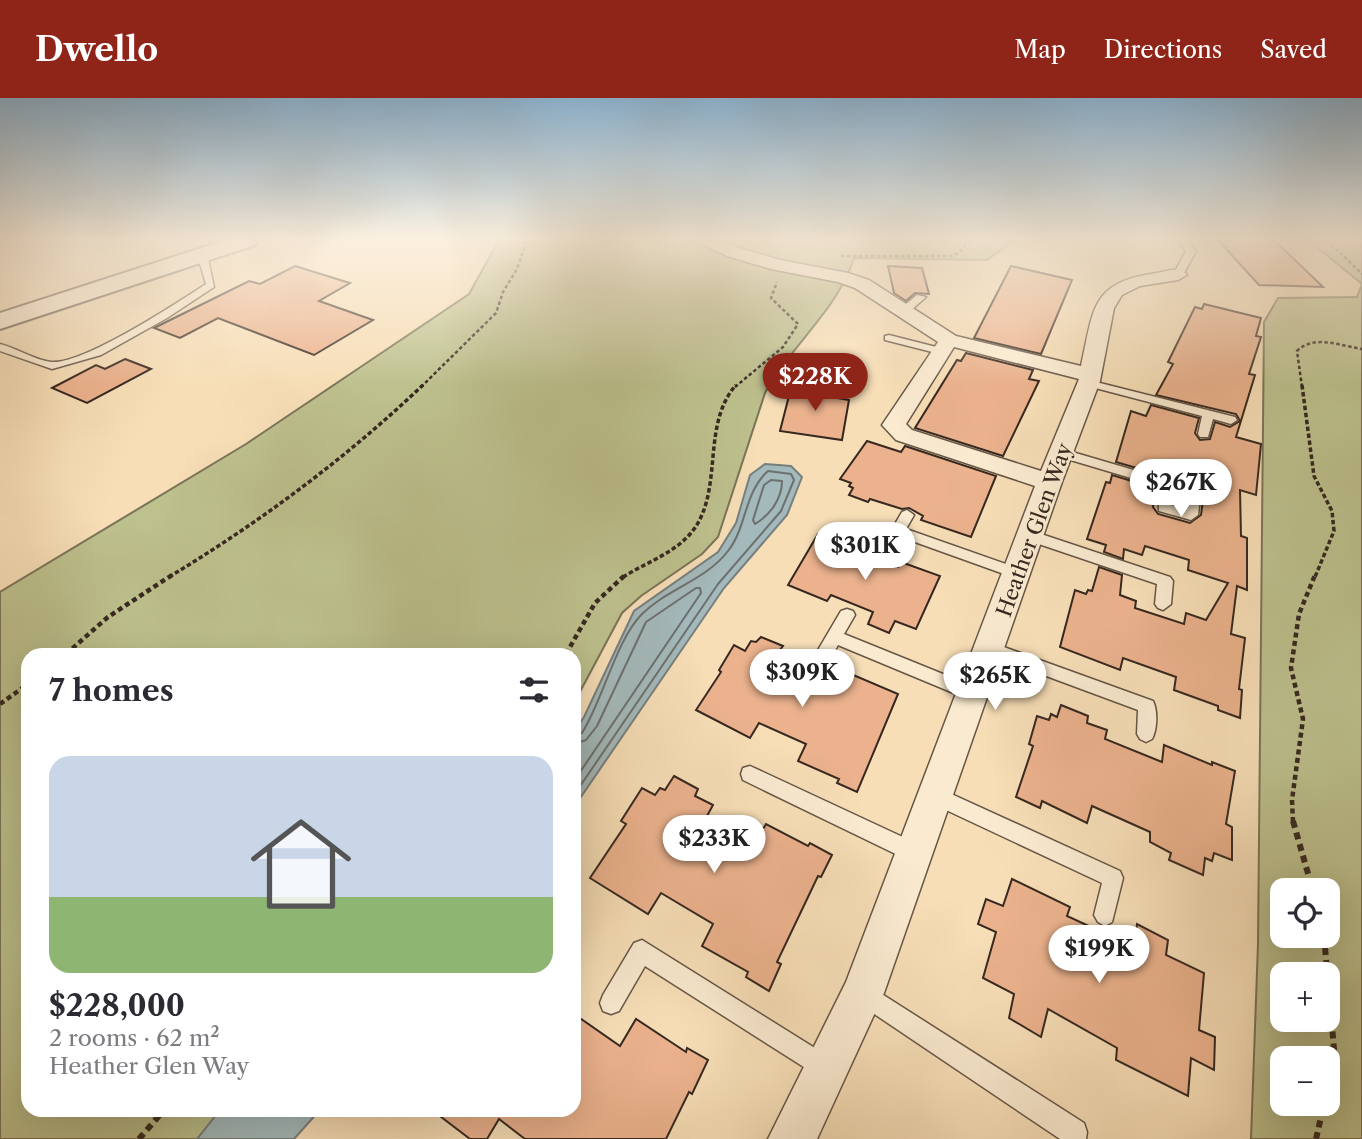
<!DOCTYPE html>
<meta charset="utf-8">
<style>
body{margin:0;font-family:"Libre Caslon Text",serif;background:#f7f7f7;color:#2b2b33;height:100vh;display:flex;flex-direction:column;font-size:26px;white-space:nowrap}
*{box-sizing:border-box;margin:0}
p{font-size:23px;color:#7c7c81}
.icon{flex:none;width:38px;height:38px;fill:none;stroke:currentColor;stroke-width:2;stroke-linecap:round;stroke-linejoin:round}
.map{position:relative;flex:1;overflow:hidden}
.details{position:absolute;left:21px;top:550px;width:560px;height:469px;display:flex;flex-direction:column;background:#fff;border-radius:21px;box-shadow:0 7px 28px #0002}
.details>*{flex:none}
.fabs{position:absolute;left:1270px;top:780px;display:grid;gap:14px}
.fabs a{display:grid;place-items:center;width:70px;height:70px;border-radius:14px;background:#fff;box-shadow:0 7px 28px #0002;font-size:35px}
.price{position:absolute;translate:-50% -60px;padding:0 16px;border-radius:24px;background:#fff;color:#222;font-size:23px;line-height:46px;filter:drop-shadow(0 2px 4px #0008)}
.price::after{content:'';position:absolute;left:50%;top:42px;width:21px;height:16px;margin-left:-10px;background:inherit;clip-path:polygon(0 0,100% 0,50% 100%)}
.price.selected{background:#8f2418;color:#fff}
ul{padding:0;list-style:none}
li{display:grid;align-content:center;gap:14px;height:371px;padding:0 28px}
li span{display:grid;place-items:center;height:217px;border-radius:21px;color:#555}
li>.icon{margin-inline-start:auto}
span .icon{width:126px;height:126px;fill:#fffc;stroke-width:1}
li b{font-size:30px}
h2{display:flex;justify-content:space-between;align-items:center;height:84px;padding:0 28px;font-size:30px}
header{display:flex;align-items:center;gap:42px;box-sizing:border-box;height:98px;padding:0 35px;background:#8f2418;color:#fff}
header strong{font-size:33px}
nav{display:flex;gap:38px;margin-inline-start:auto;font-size:24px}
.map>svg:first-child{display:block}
</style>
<header>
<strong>Dwello</strong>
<nav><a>Map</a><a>Directions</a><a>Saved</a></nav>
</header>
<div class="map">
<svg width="1362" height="1041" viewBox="0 0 1362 1041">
<rect width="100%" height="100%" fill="#f7deb7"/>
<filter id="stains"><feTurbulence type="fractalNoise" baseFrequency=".00286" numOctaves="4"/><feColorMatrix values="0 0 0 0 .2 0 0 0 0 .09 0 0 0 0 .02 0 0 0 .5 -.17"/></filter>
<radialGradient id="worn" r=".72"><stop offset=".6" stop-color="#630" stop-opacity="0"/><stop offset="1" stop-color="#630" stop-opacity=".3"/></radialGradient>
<!-- green -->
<g fill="#bdc18e" stroke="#7a7457" stroke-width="2" fill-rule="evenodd">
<path d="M 499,142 L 1015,142 L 987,162 L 854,160 C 837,213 791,247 765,295 L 718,439 L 702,456 L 641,498 L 622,515 L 574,605 L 574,556 L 28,556 L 28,1012 L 225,1012 L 200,1041 L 0,1041 L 0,494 L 246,346 L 469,196 Z"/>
<path d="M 1308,142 L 1362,142 L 1362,1041 L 1251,1041 L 1258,846 L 1264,224 L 1278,200 L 1357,199 L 1362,186 ZM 1283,793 L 1328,793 L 1328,838 L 1283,838 ZM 1283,877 L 1328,877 L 1328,922 L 1283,922 ZM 1283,961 L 1328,961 L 1328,1006 L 1283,1006 Z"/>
</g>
<!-- water -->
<g fill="#a3b9bb" stroke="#777f7d" stroke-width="2">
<path d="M 765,366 L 791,368 L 802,379 L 787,417 L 724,490 L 574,709 L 574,634 L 584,619 L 634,513 L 718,454 L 736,425 L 750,377 Z"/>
<path d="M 220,1012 L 320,1012 L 294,1041 L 197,1041 Z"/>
</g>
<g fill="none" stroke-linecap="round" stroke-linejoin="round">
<!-- shore -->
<g stroke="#6c706e" stroke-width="2">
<path d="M 771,382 L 782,383 C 782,401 770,417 755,426 L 753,422 L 764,387 Z"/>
<path d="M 574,637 L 582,635 C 603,602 616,542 642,516 C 667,491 706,482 728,453 C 747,429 744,394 768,373 L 791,376 L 794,382 L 781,413 L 718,486 L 574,697"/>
<path d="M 574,646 L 586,642 L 597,628 L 646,524 L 696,490 L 700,490 L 701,495 L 574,683"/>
</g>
</g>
<!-- building -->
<g fill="#ebb28d" stroke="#362820" stroke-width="2">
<path d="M 1218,142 L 1274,142 L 1323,189 L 1259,187 Z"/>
<path d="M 295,168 L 350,185 L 319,203 L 373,222 L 314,257 L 218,220 L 180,240 L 154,230 L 249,183 L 260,186 Z"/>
<path d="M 888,168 L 922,170 L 929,196 L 915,195 L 906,203 L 894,195 Z"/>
<path d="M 1011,168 L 1072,182 L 1041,256 L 974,240 Z"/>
<path d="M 1204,206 L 1261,220 L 1256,238 L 1261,239 L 1249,276 L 1255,277 L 1236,339 L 1261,346 L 1256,397 L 1240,392 L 1241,438 L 1247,440 L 1247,492 L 1237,488 L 1231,536 L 1245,540 L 1239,591 L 1242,592 L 1240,620 L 1218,612 L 1218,608 L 1174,592 L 1176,579 L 1123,560 L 1120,572 L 1060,549 L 1075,492 L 1086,496 L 1088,492 L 1092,493 L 1099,469 L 1122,477 L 1120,497 L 1136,503 L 1135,510 L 1184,526 L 1186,515 L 1206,522 L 1228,485 L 1188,472 L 1189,462 L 1145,448 L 1142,457 L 1124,451 L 1123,461 L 1104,454 L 1106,447 L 1087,441 L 1106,384 L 1110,385 L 1112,377 L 1155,390 L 1153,409 L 1158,416 L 1190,425 L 1201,417 L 1207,373 L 1169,362 L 1168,367 L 1158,365 L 1157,376 L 1116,364 L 1131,313 L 1146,318 L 1151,307 L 1199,320 L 1195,335 L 1200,342 L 1210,341 L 1215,324 L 1230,329 L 1240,323 L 1236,316 L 1156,297 L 1173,266 L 1168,264 L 1195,209 L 1202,211 Z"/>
<path d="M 966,255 L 1033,272 L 1029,281 L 1039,283 L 1003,358 L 915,330 L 957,262 L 961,263 Z"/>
<path d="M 125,261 L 151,271 L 87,305 L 52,290 L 96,267 L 105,271 Z"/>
<path d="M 792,286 L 833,291 L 831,299 L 849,302 L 842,342 L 780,333 Z"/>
<path d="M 867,343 L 901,354 L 905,348 L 996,378 L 971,439 L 921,422 L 923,418 L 909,410 L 902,411 L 870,401 L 868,404 L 849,397 L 853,390 L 849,388 L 851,385 L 840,381 Z"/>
<path d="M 818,436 L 838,443 L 844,436 L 862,443 L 856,454 L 879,464 L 898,469 L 901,464 L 940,478 L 916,531 L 895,523 L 889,535 L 868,526 L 873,514 L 831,497 L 827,503 L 788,487 Z"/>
<path d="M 761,539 L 783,548 L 779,553 L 796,560 L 792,567 L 810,576 L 837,587 L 844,573 L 898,596 L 857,694 L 837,685 L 839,681 L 798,663 L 806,646 L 759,625 L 750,640 L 696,612 L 721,574 L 719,572 L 734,547 L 745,553 L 751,543 L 756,544 Z"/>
<path d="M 1061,607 L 1088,618 L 1087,625 L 1107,632 L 1105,641 L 1162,664 L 1164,647 L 1212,667 L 1212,664 L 1235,673 L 1226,726 L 1232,729 L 1232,762 L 1214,755 L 1212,763 L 1205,760 L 1203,777 L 1169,762 L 1171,755 L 1150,744 L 1150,734 L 1092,708 L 1087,725 L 1042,703 L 1040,710 L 1016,699 L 1033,648 L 1029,646 L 1037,618 L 1049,622 L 1051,616 L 1057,619 Z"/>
<path d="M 674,678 L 698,691 L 695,698 L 713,707 L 707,718 L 755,744 L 766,726 L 808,748 L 810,745 L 832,757 L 821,779 L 818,778 L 777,864 L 781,866 L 769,893 L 746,879 L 748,874 L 702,848 L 713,826 L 661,795 L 648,816 L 590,780 L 626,726 L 621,723 L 642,690 L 655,697 L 660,690 L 665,692 Z"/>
<path d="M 1012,781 L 1070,809 L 1067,818 L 1134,849 L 1137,826 L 1168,842 L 1166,857 L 1204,875 L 1199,932 L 1215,939 L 1214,972 L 1191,960 L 1188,998 L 1116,962 L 1117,950 L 1048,911 L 1041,939 L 1009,920 L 1014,896 L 983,880 L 996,834 L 978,826 L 986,801 L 1003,808 Z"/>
<path d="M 574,916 L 620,948 L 636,921 L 686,954 L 687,950 L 708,962 L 692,996 L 689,994 L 666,1041 L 525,1041 L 499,1021 L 487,1041 L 470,1041 L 432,1012 L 574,1012 Z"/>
</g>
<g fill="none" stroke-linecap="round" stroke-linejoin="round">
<!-- service casing -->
<g stroke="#665646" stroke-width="3">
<g id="service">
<path d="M 1177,142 L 1186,142 L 1196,153 L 1183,177 L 1178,180 L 1173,177 L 1186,153 Z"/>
<path d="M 202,153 L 207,156 L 214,189 L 167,220 L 101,257 L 52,271 L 0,253 L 0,246 C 16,250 35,262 51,264 C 83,267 177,205 206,186 L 197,156 Z"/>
<path d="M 917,197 L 926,199 L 909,214 L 901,214 L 901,210 Z"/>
<path d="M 889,237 L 944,251 L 945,253 L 940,256 L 885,242 L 885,238 Z"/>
<path d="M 1088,282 L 1235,319 L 1237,322 L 1231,326 L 1213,321 L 1208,339 L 1200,339 L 1198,336 L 1202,318 L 1084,287 L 1084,283 Z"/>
<path d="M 1062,351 L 1188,388 L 1191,372 L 1201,372 L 1203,375 L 1198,417 L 1191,422 L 1159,413 L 1158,388 L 1057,358 L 1057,352 ZM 1171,392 L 1187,396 L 1185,411 L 1171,407 Z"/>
<path d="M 907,412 L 914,417 L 906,431 L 1023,472 L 1025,476 L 1018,481 L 901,439 L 889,461 L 879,461 L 877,457 L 902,414 Z"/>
<path d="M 1032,433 L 1170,479 L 1173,483 L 1171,506 L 1163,512 L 1158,510 L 1155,506 L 1157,486 L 1027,442 L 1025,438 Z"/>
<path d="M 847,511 L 853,513 L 855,517 L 844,536 L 980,591 L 983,596 L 980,601 L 974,603 L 968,601 L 838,547 L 823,574 L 811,574 L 809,569 L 811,564 L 841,513 Z"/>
<path d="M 990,544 L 1153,603 C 1158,613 1157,632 1152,641 L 1146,644 L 1140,641 L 1137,636 L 1138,612 L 984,555 L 982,550 L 984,545 Z"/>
<path d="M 750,668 L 922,748 L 925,755 L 922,762 L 915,765 L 908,762 L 743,682 L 741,676 L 743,670 Z"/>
<path d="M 936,689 L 1120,773 L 1123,780 L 1112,824 L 1105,828 L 1098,824 L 1094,817 L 1102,785 L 929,704 L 927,698 L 929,692 Z"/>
<path d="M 642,842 L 834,962 L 838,970 L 834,978 L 826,982 L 818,978 L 645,868 L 619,913 L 611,916 L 603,913 L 600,905 L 603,897 L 634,845 Z"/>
<path d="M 863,884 L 1084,1025 L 1087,1034 L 1086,1041 L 1060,1041 L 855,903 L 852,895 L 855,887 Z"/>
</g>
</g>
<!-- minor casing -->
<g stroke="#665646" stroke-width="3">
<path id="minor" d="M 700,142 L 721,142 L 739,150 L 780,162 L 848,175 L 869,182 L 956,238 L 1081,268 C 1094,211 1090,184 1157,175 C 1167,173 1180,168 1187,177 L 1178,182 L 1140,188 L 1122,197 L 1114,210 L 1100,283 L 1062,384 L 884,895 L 817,1041 L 768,1041 L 846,884 L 1035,388 L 896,342 L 882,327 L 938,244 L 855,190 L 838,184 L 771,171 L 727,158 L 702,146 ZM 954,249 L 1079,281 L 1041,373 L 912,332 L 906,326 Z"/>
</g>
<!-- tertiary casing -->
<g stroke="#665646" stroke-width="4">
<path id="tertiary" d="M 226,142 L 258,142 L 255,147 L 0,231 L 0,215 Z"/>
</g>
<!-- path-far3 -->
<g stroke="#362820" stroke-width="2.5" stroke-dasharray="3.5 2.5" stroke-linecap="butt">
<path d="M 1327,142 L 1362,176"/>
<path d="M 841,158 L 952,158 C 962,155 964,146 973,142"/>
<path d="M 421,289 L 496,215 L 503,194 L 517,171 L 527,142"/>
<path d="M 735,289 L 783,249 L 798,226 L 771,200 L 777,184"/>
<path d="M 1302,289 L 1297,253 C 1314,236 1341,248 1362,251"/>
</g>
<!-- path-far2 -->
<g stroke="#362820" stroke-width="3.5" stroke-dasharray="4.5 2.5" stroke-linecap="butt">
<path d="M 1302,287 L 1314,378 L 1332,413 L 1334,433 L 1315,479"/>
<path d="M 169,479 C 260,424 345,361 423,287"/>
<path d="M 623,479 C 645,465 673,456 691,435 C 725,394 700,328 736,287"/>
</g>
<!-- path-far1 -->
<g stroke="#362820" stroke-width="4.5" stroke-dasharray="5 3.5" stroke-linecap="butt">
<path d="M 66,556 L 108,519 L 172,477"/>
<path d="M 566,556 L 595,505 L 625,477"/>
<path d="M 0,606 L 28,586"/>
<path d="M 1293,724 L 1292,702 L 1303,621 L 1291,570 L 1299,516 L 1315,477"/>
</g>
<!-- path -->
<g stroke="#362820" stroke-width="6" stroke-dasharray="7 5" stroke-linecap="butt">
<path d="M 1293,723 L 1313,793"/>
<path d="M 1324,838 L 1334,951 L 1328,984"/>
<path d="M 139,1041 L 164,1012"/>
<path d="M 1316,1041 L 1324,1006"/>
</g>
<!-- service -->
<use href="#service" fill="#faead0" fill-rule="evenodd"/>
<!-- minor -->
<use href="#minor" fill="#faead0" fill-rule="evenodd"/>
<!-- tertiary -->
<use href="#tertiary" fill="#faead0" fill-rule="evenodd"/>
</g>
<!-- sky -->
<linearGradient id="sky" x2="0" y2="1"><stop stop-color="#8cb6d6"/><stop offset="0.49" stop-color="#fbf0df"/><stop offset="1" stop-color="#fbf0df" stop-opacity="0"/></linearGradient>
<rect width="1362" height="287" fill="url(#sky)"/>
<g text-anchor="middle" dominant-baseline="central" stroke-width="5" stroke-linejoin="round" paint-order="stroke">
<!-- street labels -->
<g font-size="21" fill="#362820" stroke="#faead0">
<text transform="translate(1034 432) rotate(-70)">Heather Glen Way</text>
</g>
</g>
<rect width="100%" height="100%" filter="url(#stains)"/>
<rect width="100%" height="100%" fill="url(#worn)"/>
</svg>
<div class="fabs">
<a><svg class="icon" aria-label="locate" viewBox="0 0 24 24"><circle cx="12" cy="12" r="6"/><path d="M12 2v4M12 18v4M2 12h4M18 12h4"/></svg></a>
<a>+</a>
<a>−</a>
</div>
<b class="price selected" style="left:815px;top:315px">$228K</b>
<b class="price" style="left:1181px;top:421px">$267K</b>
<b class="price" style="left:865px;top:484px">$301K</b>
<b class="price" style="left:802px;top:611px">$309K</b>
<b class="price" style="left:995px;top:614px">$265K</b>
<b class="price" style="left:714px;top:777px">$233K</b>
<b class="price" style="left:1099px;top:887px">$199K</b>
<section class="details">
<h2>7 homes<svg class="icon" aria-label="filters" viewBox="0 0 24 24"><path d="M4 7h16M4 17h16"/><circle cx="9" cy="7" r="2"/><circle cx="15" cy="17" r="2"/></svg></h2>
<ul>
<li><span style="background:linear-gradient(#c9d6e8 65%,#8fb573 0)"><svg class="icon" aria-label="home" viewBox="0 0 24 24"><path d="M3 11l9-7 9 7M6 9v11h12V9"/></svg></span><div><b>$228,000</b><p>2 rooms · 62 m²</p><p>Heather Glen Way</p></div></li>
</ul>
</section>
</div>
